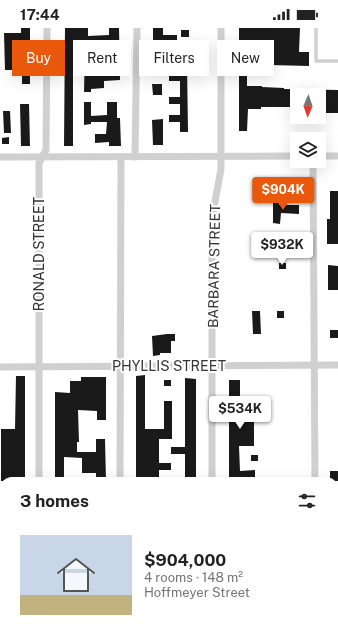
<!DOCTYPE html>
<meta charset="utf-8">
<style>
body{margin:0;font-family:"Public Sans",sans-serif;background:#f2f2f2;color:#222;height:100vh;display:flex;flex-direction:column;font-size:15px;white-space:nowrap}
*{box-sizing:border-box;margin:0}
p{font-size:13px;color:#767676}
.icon{flex:none;width:22px;height:22px;fill:none;stroke:currentColor;stroke-width:2;stroke-linecap:round;stroke-linejoin:round}
.map{position:relative;flex:1;overflow:hidden}
.panel{position:absolute;left:0px;top:449px;width:338px;height:156px;display:flex;flex-direction:column;background:#fff;border-radius:12px 12px 0 0;box-shadow:0 4px 16px #0002}
.panel>*{flex:none}
.top-card{position:absolute;left:12px;top:12px;width:314px;height:36px;display:flex;gap:8px}
.needle{width:26px;rotate:182deg}
.controls{position:absolute;left:290px;top:60px;display:grid;gap:8px}
.controls a{display:grid;place-items:center;width:36px;height:36px;border-radius:0px;background:#fff;box-shadow:0 4px 16px #0002;font-size:20px}
.price{position:absolute;translate:-50% -34px;padding:0 9px;border-radius:4px;background:#fff;color:#222;font-size:13px;line-height:26px;filter:drop-shadow(0 1px 2px #0008)}
.price::after{content:'';position:absolute;left:50%;top:24px;width:12px;height:9px;margin-left:-6px;background:inherit;clip-path:polygon(0 0,100% 0,50% 100%)}
.price.on{background:#ea580c;color:#fff}
ul{padding:0;list-style:none}
li{display:flex;align-items:center;gap:12px;height:100px;padding:0 20px}
li+li{border-top:1px solid #e0e0e0}
li span{display:grid;place-items:center;flex:none;width:112px;height:80px;border-radius:0px;color:#555}
li>.icon{margin-inline-start:auto}
span .icon{width:48px;height:48px;fill:#fffc;stroke-width:1}
li b{font-size:17px}
h2{display:flex;justify-content:space-between;align-items:center;height:48px;padding:0 20px;font-size:17px}
.pill{padding:0 14px;border-radius:0px;background:#fff;box-shadow:0 4px 16px #0002;font-size:14px;line-height:36px}
.pill.on{background:#ea580c;color:#fff}
.status{display:flex;justify-content:space-between;align-items:center;height:28px;padding:0 20px;background:#fff;direction:ltr}
.status svg{height:11px;fill:currentColor}
.map>svg:first-child{display:block}
</style>
<div class="status"><b>17:44</b><svg viewBox="0 0 49 12"><path d="M0 12V9h3v3zM5 12V6h3v6zM10 12V3h3v9zM15 12V0h3v12zM26 1h20v11H26zM47 4h2v5h-2z"/></svg></div>
<div class="map">
<svg width="338" height="605" viewBox="0 0 338 605">
<rect width="100%" height="100%" fill="#fff"/>
<!-- green -->
<path fill="#e6ecdf" d="M 0,564 L 4,564 L 4,601 L 8,601 L 8,605 L 0,605 Z"/>
<!-- building -->
<g fill="#1a1a1a">
<path d="M 21,0 L 30,0 L 30,56 L 22,56 L 22,42 L 5,42 L 4,5 L 21,5 Z"/>
<path d="M 65,0 L 88,0 L 88,8 L 109,7 L 109,0 L 119,0 L 120,52 L 104,53 L 104,60 L 91,61 L 91,64 L 84,64 L 85,18 L 73,19 L 73,118 L 64,118 Z"/>
<path d="M 153,0 L 163,0 L 163,7 L 177,7 L 177,29 L 163,29 L 163,36 L 153,36 Z"/>
<path d="M 239,0 L 300,0 L 299,24 L 309,24 L 309,38 L 270,37 L 270,29 L 259,29 L 260,16 L 247,16 L 247,41 L 262,41 L 262,47 L 247,47 L 247,58 L 262,58 L 262,59 L 284,60 L 284,61 L 338,62 L 338,85 L 319,85 L 319,67 L 297,67 L 297,85 L 291,85 L 291,79 L 261,79 L 261,81 L 248,81 L 247,103 L 239,103 Z"/>
<rect x="181" y="2" width="8" height="7"/>
<path d="M 180,34 L 187,34 L 188,104 L 180,104 L 180,94 L 169,94 L 169,87 L 180,87 L 180,76 L 169,76 L 169,69 L 180,69 L 180,53 L 169,53 L 169,46 L 180,46 Z"/>
<path d="M 152,56 L 162,56 L 162,67 L 153,67 Z"/>
<path d="M 84,74 L 91,74 L 91,88 L 107,87 L 107,74 L 117,74 L 117,90 L 120,90 L 121,118 L 109,118 L 109,114 L 95,115 L 95,106 L 106,106 L 107,94 L 91,94 L 91,96 L 84,97 Z"/>
<path d="M 20,76 L 29,76 L 30,118 L 21,118 Z"/>
<path d="M 3,83 L 10,83 L 11,105 L 4,105 Z"/>
<path d="M 163,91 L 163,117 L 153,117 L 152,92 Z"/>
<path d="M 9,109 L 9,116 L 2,116 L 2,110 Z"/>
<path d="M 330,163 L 338,163 L 338,216 L 327,216 L 327,191 L 330,191 Z"/>
<path d="M 273,172 L 279,172 L 279,177 L 299,177 L 299,186 L 281,185 L 280,196 L 273,195 Z"/>
<rect x="279" y="235" width="7" height="6"/>
<path d="M 328,237 L 338,238 L 338,262 L 328,262 Z"/>
<path d="M 252,283 L 260,283 L 261,306 L 253,306 Z"/>
<rect x="277" y="283" width="7" height="7"/>
<rect x="330" y="302" width="8" height="8"/>
<path d="M 167,306 L 175,306 L 175,313 L 171,313 L 171,325 L 160,325 L 160,327 L 153,328 L 152,308 Z"/>
<path d="M 145,347 L 145,401 L 164,401 L 164,373 L 172,373 L 172,411 L 159,411 L 159,435 L 171,435 L 171,442 L 159,442 L 159,453 L 136,452 L 136,348 Z"/>
<path d="M 16,348 L 25,348 L 25,453 L 1,453 L 1,401 L 15,401 Z"/>
<path d="M 81,349 L 106,349 L 106,392 L 97,392 L 97,383 L 78,382 L 79,414 L 77,414 L 77,424 L 96,424 L 96,411 L 105,411 L 106,453 L 96,453 L 96,445 L 82,445 L 82,430 L 64,429 L 64,453 L 55,453 L 55,364 L 70,365 L 70,353 L 81,353 Z"/>
<path d="M 185,350 L 196,351 L 196,453 L 185,453 L 185,426 L 171,426 L 171,419 L 185,419 Z"/>
<rect x="164" y="352" width="7" height="6"/>
<path d="M 229,352 L 240,352 L 240,371 L 254,371 L 254,418 L 239,418 L 240,443 L 255,442 L 255,449 L 239,449 L 239,453 L 229,453 Z"/>
<rect x="251" y="427" width="7" height="6"/>
<rect x="330" y="443" width="8" height="10"/>
</g>
<g fill="none" stroke-linecap="round" stroke-linejoin="round">
<!-- service -->
<path stroke="#d0d0d0" stroke-width="3.5" d="M 316,0 L 316,33 L 338,33"/>
<!-- minor -->
<g stroke="#d0d0d0" stroke-width="7">
<path d="M 319,128 L 338,128"/>
<path d="M 0,129 L 297,128"/>
<path d="M 135,129 L 137,0"/>
<path d="M 313,133 L 315,453"/>
<path d="M 0,339 L 338,337"/>
<path d="M 39,453 L 39,135 L 46,122 L 47,0"/>
<path d="M 120,453 L 121,129"/>
<path d="M 212,453 L 212,190 L 221,141 L 221,0"/>
<path d="M 49,605 L 49,601"/>
</g>
<!-- tertiary -->
<g stroke="#d0d0d0" stroke-width="9">
<path d="M 334,548 L 338,548"/>
<path d="M 0,549 L 4,549"/>
</g>
</g>
<g text-anchor="middle" dominant-baseline="central" stroke-width="4" stroke-linejoin="round" paint-order="stroke">
<!-- street labels -->
<g font-size="14" fill="#333" stroke="#fff">
<text transform="translate(39 226) rotate(-90)">RONALD STREET</text>
<text transform="translate(214 238) rotate(-89)">BARBARA STREET</text>
<text x="169" y="338">PHYLLIS STREET</text>
</g>
</g>
</svg>
<div class="controls">
<a><svg class="needle" viewBox="-14 -14 28 28"><path d="M0-13l5 13h-10z" fill="#e53935"/><path d="M0 13l5-13h-10z" fill="#767676"/></svg></a>
<a><svg class="icon" aria-label="layers" viewBox="0 0 24 24"><path d="M12 4l9 5-9 5-9-5zM3 14l9 5 9-5"/></svg></a>
</div>
<b class="price on" style="left:283px;top:183px">$904K</b>
<b class="price" style="left:282px;top:238px">$932K</b>
<b class="price" style="left:240px;top:402px">$534K</b>
<div class="top-card">
<a class="pill on">Buy</a>
<a class="pill">Rent</a>
<a class="pill">Filters</a>
<a class="pill">New</a>
</div>
<section class="panel">
<h2>3 homes<svg class="icon" aria-label="filters" viewBox="0 0 24 24"><path d="M4 7h16M4 17h16"/><circle cx="9" cy="7" r="2"/><circle cx="15" cy="17" r="2"/></svg></h2>
<ul>
<li><span style="background:linear-gradient(#c9d6e8 75%,#c2b280 0)"><svg class="icon" aria-label="home" viewBox="0 0 24 24"><path d="M3 11l9-7 9 7M6 9v11h12V9"/></svg></span><div><b>$904,000</b><p>4 rooms · 148 m²</p><p>Hoffmeyer Street</p></div></li>
</ul>
</section>
</div>
